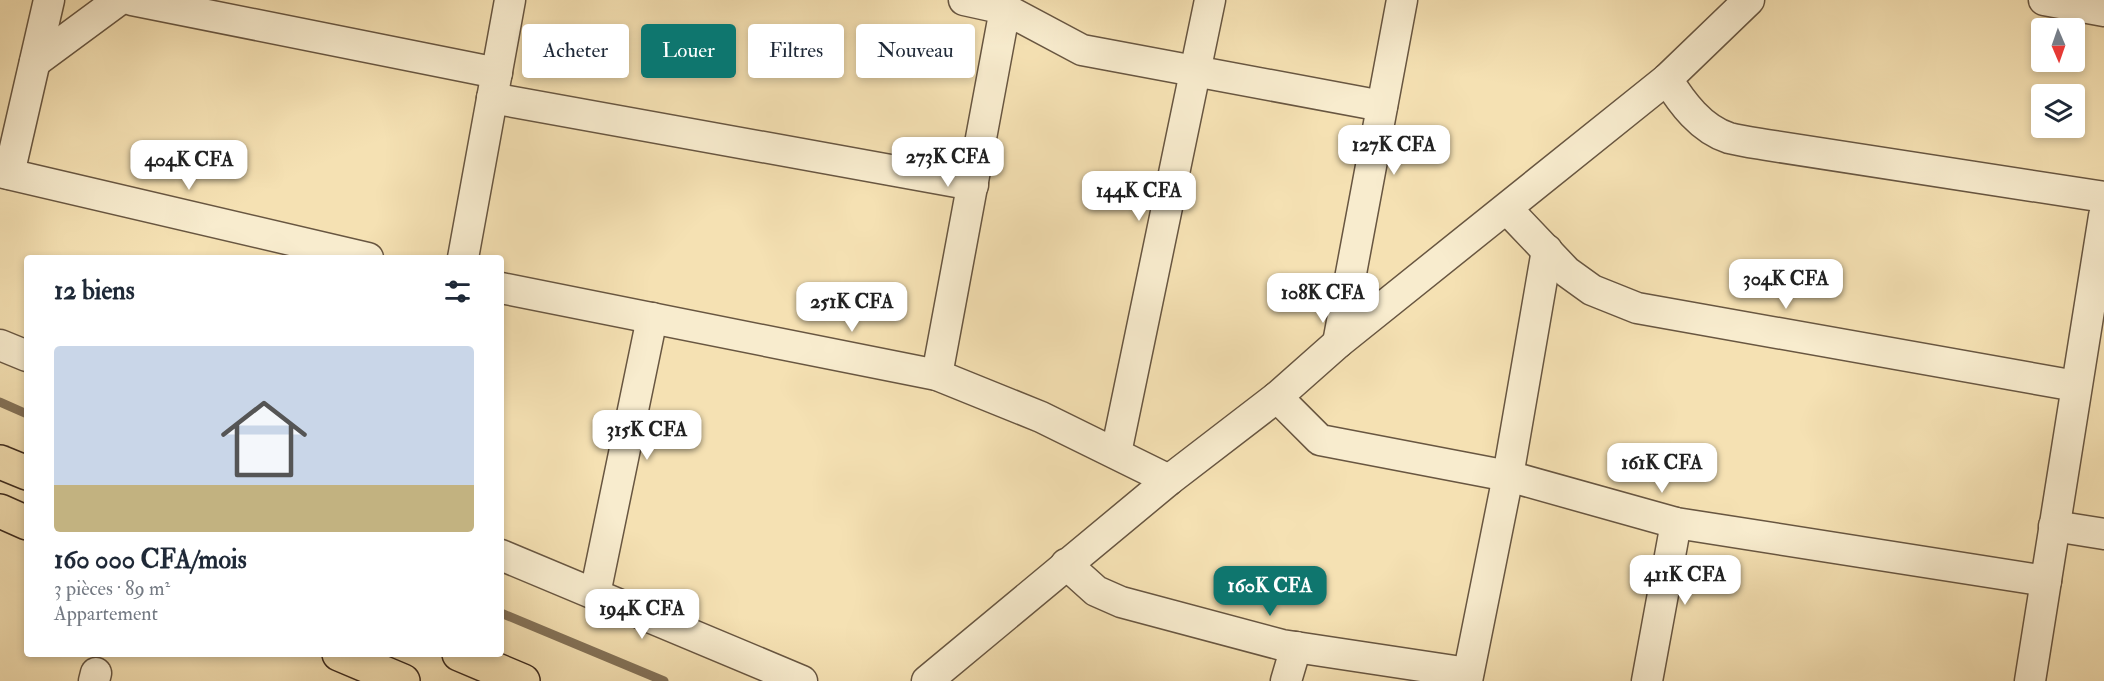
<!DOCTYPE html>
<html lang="fr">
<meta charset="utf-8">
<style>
body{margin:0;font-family:"IM FELL Double Pica",serif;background:#f6f6f7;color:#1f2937;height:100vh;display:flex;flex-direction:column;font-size:22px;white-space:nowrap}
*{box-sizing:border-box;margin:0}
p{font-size:20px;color:#747a83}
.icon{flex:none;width:33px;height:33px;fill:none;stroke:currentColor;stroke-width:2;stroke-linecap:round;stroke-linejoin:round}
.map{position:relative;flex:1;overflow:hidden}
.side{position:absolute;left:24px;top:255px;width:480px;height:402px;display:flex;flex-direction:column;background:#fff;border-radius:6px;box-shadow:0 3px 9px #0003}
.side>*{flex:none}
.top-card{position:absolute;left:522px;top:24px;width:570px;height:54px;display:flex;gap:12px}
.needle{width:39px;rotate:178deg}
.tools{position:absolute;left:2031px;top:18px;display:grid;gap:12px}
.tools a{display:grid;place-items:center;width:54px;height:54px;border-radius:6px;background:#fff;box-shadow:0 3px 9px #0003;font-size:30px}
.price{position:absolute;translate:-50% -51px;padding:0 14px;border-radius:12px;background:#fff;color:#222;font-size:20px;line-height:39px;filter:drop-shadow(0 2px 3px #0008)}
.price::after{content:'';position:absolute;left:50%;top:36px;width:18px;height:14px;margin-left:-9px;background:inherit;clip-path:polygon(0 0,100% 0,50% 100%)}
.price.active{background:#0f766e;color:#fff}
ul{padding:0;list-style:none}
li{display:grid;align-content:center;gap:12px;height:318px;padding:0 30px}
li span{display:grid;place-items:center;height:186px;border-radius:6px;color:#555}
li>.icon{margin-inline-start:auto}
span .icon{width:108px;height:108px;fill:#fffc;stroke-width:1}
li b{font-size:26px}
h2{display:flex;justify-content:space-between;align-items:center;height:72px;padding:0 30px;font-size:26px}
.chip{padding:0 21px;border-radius:6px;background:#fff;box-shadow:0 3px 9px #0003;font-size:21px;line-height:54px}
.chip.active{background:#0f766e;color:#fff}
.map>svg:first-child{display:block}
</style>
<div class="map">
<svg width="2104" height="681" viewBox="0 0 2104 681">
<rect width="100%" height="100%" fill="#f5e1b3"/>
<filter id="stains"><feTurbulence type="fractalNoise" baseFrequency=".00333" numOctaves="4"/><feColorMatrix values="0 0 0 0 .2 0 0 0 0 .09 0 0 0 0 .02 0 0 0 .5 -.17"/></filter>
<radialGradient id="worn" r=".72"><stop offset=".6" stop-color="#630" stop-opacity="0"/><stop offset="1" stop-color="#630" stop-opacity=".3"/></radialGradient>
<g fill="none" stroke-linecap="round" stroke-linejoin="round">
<!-- stream -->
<g stroke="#837157" stroke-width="9">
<path d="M 0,402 L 27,414"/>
<path d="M 501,613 L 664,681"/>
</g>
<!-- minor casing -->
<g stroke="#685641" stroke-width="33">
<g id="minor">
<path d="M 132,0 L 497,73"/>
<path d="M 964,0 L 1005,9 L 1082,50 L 1382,106"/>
<path d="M 2044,0 L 2104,11"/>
<path d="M 35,62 L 119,0"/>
<path d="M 1667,79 C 1682,103 1701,129 1729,138 C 1741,141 1755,143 1767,145 L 2104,197"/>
<path d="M 492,98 L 973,185"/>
<path d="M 0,172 L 368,258"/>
<path d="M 9,174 L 49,0"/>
<path d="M 1507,209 L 1567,272 L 1592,290 L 1637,308 L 2076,386"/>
<path d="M 463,258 L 510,0"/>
<path d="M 501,288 L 937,375 L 1041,417 L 1169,480"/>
<path d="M 1338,343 L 1402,0"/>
<path d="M 0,345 L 27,356"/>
<path d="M 937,375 L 1005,9"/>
<path d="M 1277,397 L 1320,440 L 1508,476 L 1676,523 L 2046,581"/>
<path d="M 1116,453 L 1210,0"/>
<path d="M 2054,526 L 2104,534"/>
<path d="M 501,555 L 802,681"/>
<path d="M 1066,564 L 1096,591 L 1121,602 L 1282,645 L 1468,673"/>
<path d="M 595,594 L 652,318"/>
<path d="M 94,681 L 96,673"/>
<path d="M 927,681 L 1169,480 L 1277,397 L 1338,343 L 1667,79 L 1749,0"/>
<path d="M 1286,681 L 1296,647"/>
<path d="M 1467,681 L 1508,476 L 1547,250"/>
<path d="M 1647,681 L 1676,523"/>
<path d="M 2030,681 L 2104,216"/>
</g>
</g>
<!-- motorway casing -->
<g stroke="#39271b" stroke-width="36">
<g id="motorway">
<path d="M 0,462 L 27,473"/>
<path d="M 0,511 L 27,523"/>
<path d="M 339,654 L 403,681"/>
<path d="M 459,654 L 523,681"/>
</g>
</g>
<!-- minor -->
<use href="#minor" stroke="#f8ecce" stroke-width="30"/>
<!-- motorway -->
<use href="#motorway" stroke="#f5e1b3" stroke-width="33"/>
</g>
<rect width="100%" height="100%" filter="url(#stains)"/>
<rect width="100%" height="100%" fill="url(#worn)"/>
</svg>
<div class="tools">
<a><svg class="needle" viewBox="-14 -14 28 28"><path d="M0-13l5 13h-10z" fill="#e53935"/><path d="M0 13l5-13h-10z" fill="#747a83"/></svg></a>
<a><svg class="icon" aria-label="layers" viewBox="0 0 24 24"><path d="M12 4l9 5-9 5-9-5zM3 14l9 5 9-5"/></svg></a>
</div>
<b class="price" style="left:1394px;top:176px">127K CFA</b>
<b class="price" style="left:948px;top:188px">273K CFA</b>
<b class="price" style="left:189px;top:191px">404K CFA</b>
<b class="price" style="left:1139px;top:222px">144K CFA</b>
<b class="price" style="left:1786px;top:310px">304K CFA</b>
<b class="price" style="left:1323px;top:324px">108K CFA</b>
<b class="price" style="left:852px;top:333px">251K CFA</b>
<b class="price" style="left:647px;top:461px">315K CFA</b>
<b class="price" style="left:1662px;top:494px">161K CFA</b>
<b class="price" style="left:1685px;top:606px">411K CFA</b>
<b class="price active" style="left:1270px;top:617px">160K CFA</b>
<b class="price" style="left:642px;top:640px">194K CFA</b>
<div class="top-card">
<a class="chip">Acheter</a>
<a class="chip active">Louer</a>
<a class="chip">Filtres</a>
<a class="chip">Nouveau</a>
</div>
<section class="side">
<h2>12 biens<svg class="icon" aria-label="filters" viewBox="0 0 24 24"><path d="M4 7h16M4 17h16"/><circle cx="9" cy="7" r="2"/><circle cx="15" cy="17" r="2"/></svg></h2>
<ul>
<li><span style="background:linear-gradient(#c9d6e8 75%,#c2b280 0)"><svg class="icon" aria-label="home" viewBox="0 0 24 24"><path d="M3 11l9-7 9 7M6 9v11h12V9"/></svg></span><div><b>160 000 CFA/mois</b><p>3 pièces · 89 m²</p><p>Appartement</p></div></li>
</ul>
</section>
</div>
